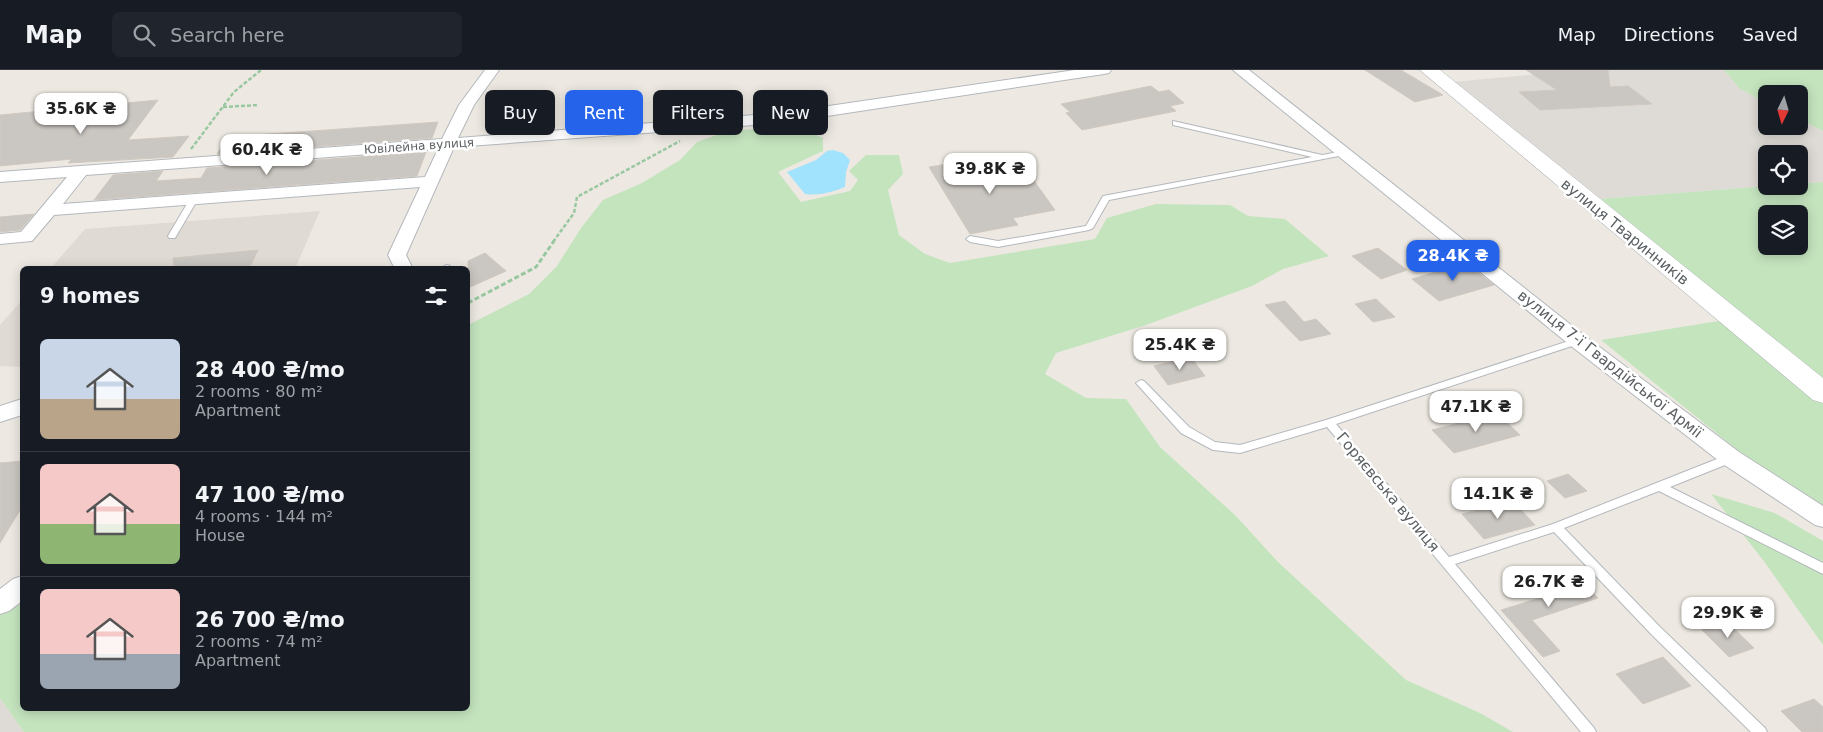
<!DOCTYPE html>
<meta charset="utf-8">
<style>
body{margin:0;font-family:"DejaVu Sans",sans-serif;background:#20242c;color:#f1f3f6;height:100vh;display:flex;flex-direction:column;font-size:19px;white-space:nowrap}
*{box-sizing:border-box;margin:0}
p{font-size:16px;color:#9ea1a6}
.icon{flex:none;width:28px;height:28px;fill:none;stroke:currentColor;stroke-width:2;stroke-linecap:round;stroke-linejoin:round}
.map{position:relative;flex:1;overflow:hidden}
.panel{position:absolute;left:20px;top:196px;width:450px;height:445px;display:flex;flex-direction:column;background:#171b24;border-radius:8px;box-shadow:0 2px 12px #0003}
.panel>*{flex:none}
.top-card{position:absolute;left:485px;top:20px;width:475px;height:45px;display:flex;gap:10px}
.needle{width:32px;rotate:185deg}
.fabs{position:absolute;left:1758px;top:15px;display:grid;gap:10px}
.fabs a{display:grid;place-items:center;width:50px;height:50px;border-radius:8px;background:#171b24;box-shadow:0 2px 12px #0003;font-size:25px}
.price{position:absolute;translate:-50% -42px;padding:0 11px;border-radius:10px;background:#fff;color:#222;font-size:16px;line-height:32px;filter:drop-shadow(0 1px 2px #0008)}
.price::after{content:'';position:absolute;left:50%;top:30px;width:15px;height:11px;margin-left:-8px;background:inherit;clip-path:polygon(0 0,100% 0,50% 100%)}
.price.current{background:#2563eb;color:#fff}
ul{padding:0;list-style:none}
li{display:flex;align-items:center;gap:15px;height:125px;padding:0 20px}
li+li{border-top:1px solid #363941}
li span{display:grid;place-items:center;flex:none;width:140px;height:100px;border-radius:8px;color:#555}
li>.icon{margin-inline-start:auto}
span .icon{width:60px;height:60px;fill:#fffc;stroke-width:1}
li b{font-size:21px}
h2{display:flex;justify-content:space-between;align-items:center;height:60px;padding:0 20px;font-size:21px}
.chip{padding:0 18px;border-radius:8px;background:#171b24;box-shadow:0 2px 12px #0003;font-size:18px;line-height:45px}
.chip.current{background:#2563eb;color:#fff}
header{display:flex;align-items:center;gap:30px;box-sizing:border-box;height:70px;padding:0 25px;background:#171b24;border-bottom:1px solid #363941}
header strong{font-size:24px}
nav{display:flex;gap:28px;margin-inline-start:auto;font-size:18px}
.search{width:350px;height:45px;background:#20242c;display:flex;align-items:center;gap:12px;box-sizing:border-box;padding:0 18px;border-radius:8px;color:#9ea1a6;font-size:19px}
.map>svg:first-child{display:block}
</style>
<header>
<strong>Map</strong>
<div class="search"><svg class="icon" aria-label="search" viewBox="0 0 24 24"><circle cx="10" cy="10" r="6"/><path d="M15 15l6 6"/></svg>Search here</div>
<nav><a>Map</a><a>Directions</a><a>Saved</a></nav>
</header>
<div class="map">
<svg width="1823" height="662" viewBox="0 0 1823 662">
<rect width="100%" height="100%" fill="#ede9e2"/>
<!-- industrial -->
<g fill="#dedbd6">
<path d="M 1586,0 L 1724,0 L 1739,18 L 1766,33 L 1766,56 L 1799,56 L 1799,49 L 1823,61 L 1823,112 L 1799,114 L 1799,84 L 1766,84 L 1766,116 L 1769,116 L 1599,129 L 1511,57 L 1452,12 Z"/>
<path d="M 0,628 L 24,662 L 0,662 Z"/>
</g>
<!-- education -->
<g fill="#dfdad3">
<path d="M 320,141 L 295,199 L 50,199 L 85,159 Z"/>
<path d="M 22,230 L 22,297 L 0,296 L 0,255 Z"/>
</g>
<!-- green -->
<g fill="#c4e4be" fill-rule="evenodd">
<path d="M 1724,0 L 1823,0 L 1823,61 L 1799,49 L 1799,24 L 1766,24 L 1766,33 L 1739,18 Z"/>
<path d="M 793,55 L 823,68 L 823,81 L 778,102 L 801,132 L 850,121 L 858,110 L 849,101 L 866,85 L 899,85 L 903,104 L 888,120 L 899,165 L 925,184 L 950,193 L 1095,169 L 1107,148 L 1156,134 L 1230,135 L 1248,146 L 1285,149 L 1329,186 L 1283,199 L 1252,216 L 1146,255 L 1056,283 L 1045,304 L 1086,328 L 1126,329 L 1160,377 L 1236,446 L 1278,492 L 1406,610 L 1480,643 L 1513,662 L 24,662 L 0,628 L 0,544 L 22,527 L 22,639 L 468,639 L 468,255 L 529,224 L 557,196 L 581,158 L 603,130 L 642,113 L 680,90 L 697,72 L 725,62 Z"/>
<path d="M 1823,112 L 1823,435 L 1740,382 L 1601,270 L 1731,249 L 1587,130 L 1769,116 L 1799,116 L 1799,114 ZM 1766,144 L 1799,144 L 1799,176 L 1766,176 Z"/>
<path d="M 1711,424 L 1775,443 L 1823,471 L 1823,575 L 1763,490 Z"/>
</g>
<!-- water -->
<path fill="#a1e2fd" d="M 833,80 L 843,83 L 850,90 L 846,102 L 845,117 C 832,122 819,126 805,124 L 787,102 L 816,90 L 827,81 Z"/>
<!-- building -->
<g fill="#cac6c1" stroke="#d1c9c0">
<path d="M 1365,0 L 1401,0 L 1443,25 L 1415,32 Z"/>
<path d="M 1526,0 L 1608,0 L 1610,17 L 1628,16 L 1652,34 L 1540,40 L 1519,22 L 1557,20 Z"/>
<path d="M 1151,16 L 1159,22 L 1169,20 L 1184,33 L 1170,36 L 1176,41 L 1082,60 L 1066,43 L 1070,42 L 1061,34 Z"/>
<path d="M 158,30 L 128,70 L 189,66 L 173,87 L 68,93 L 72,89 L 0,96 L 0,45 Z"/>
<path d="M 438,52 L 432,68 L 217,84 L 228,67 Z"/>
<path d="M 426,82 L 417,106 L 94,130 L 113,105 L 163,101 L 156,111 L 201,108 L 207,98 Z"/>
<path d="M 973,90 L 982,103 L 1024,97 L 1055,140 L 1013,148 L 1018,155 L 970,164 L 929,97 Z"/>
<path d="M 34,144 L 20,160 L 0,162 L 0,147 Z"/>
<path d="M 1378,178 L 1407,200 L 1381,209 L 1352,186 Z"/>
<path d="M 258,180 L 249,199 L 174,199 L 173,188 Z"/>
<path d="M 485,183 L 506,201 L 468,218 L 468,191 Z"/>
<path d="M 1466,193 L 1494,215 L 1439,231 L 1412,209 Z"/>
<path d="M 1376,229 L 1395,247 L 1373,252 L 1355,234 Z"/>
<path d="M 1285,231 L 1304,252 L 1316,249 L 1331,264 L 1300,271 L 1265,235 Z"/>
<path d="M 1191,287 L 1205,306 L 1168,315 L 1154,296 Z"/>
<path d="M 1497,343 L 1520,365 L 1454,383 L 1432,360 Z"/>
<path d="M 22,391 L 22,437 L 0,473 L 0,393 Z"/>
<path d="M 1568,404 L 1587,421 L 1565,428 L 1547,411 Z"/>
<path d="M 1513,431 L 1535,455 L 1484,469 L 1462,444 Z"/>
<path d="M 1572,501 L 1598,528 L 1532,550 L 1560,581 L 1543,587 L 1501,540 L 1546,526 L 1534,513 Z"/>
<path d="M 1726,551 L 1754,578 L 1729,587 L 1702,560 Z"/>
<path d="M 1663,587 L 1691,616 L 1643,634 L 1616,604 Z"/>
<path d="M 1814,629 L 1823,637 L 1823,662 L 1802,662 L 1781,641 Z"/>
</g>
<g fill="none" stroke-linecap="round" stroke-linejoin="round">
<!-- lane casing -->
<g stroke="#b4b8bc" stroke-width="2">
<g id="lane">
<path d="M 1173,51 L 1322,85 L 1344,81 L 1348,83 L 1344,85 L 1109,130 L 1093,158 L 1089,160 L 998,177 L 970,172 L 966,169 L 970,166 L 998,171 L 1086,156 L 1103,126 L 1312,87 L 1173,55 Z"/>
<path d="M 191,127 L 197,127 L 198,129 L 175,168 L 169,168 L 168,166 Z"/>
<path d="M 447,195 L 450,196 L 451,199 L 439,199 Z"/>
<path d="M 1578,268 L 1583,271 L 1581,273 L 1336,354 L 1449,487 L 1553,454 L 1727,385 L 1735,385 L 1736,388 L 1735,391 L 1670,417 L 1823,493 L 1823,504 L 1659,421 L 1564,458 L 1660,557 L 1765,658 L 1767,662 L 1751,662 L 1652,565 L 1554,462 L 1455,494 L 1594,658 L 1596,662 L 1581,662 L 1327,357 L 1240,383 L 1213,380 L 1181,363 L 1136,313 L 1141,310 L 1144,311 L 1189,357 L 1215,372 L 1240,375 L 1326,350 Z"/>
</g>
</g>
<!-- street casing -->
<g stroke="#b4b8bc" stroke-width="2">
<g id="street">
<path d="M 485,0 L 499,0 L 474,35 L 458,68 L 781,43 L 1075,0 L 1111,0 L 1109,3 L 1104,4 L 781,53 L 454,77 L 406,185 L 413,199 L 395,199 L 388,185 L 420,117 L 54,145 L 32,171 L 0,174 L 0,164 L 21,162 L 67,107 L 0,112 L 0,102 L 442,69 L 459,35 ZM 438,79 L 425,107 L 63,134 L 86,105 Z"/>
<path d="M 1233,0 L 1249,0 L 1585,266 L 1739,382 L 1823,436 L 1823,457 L 1815,455 L 1723,394 L 1571,276 Z"/>
<path d="M 22,329 L 22,345 L 0,352 L 0,336 Z"/>
<path d="M 22,506 L 22,531 L 9,541 L 0,544 L 0,519 L 13,509 Z"/>
</g>
</g>
<!-- secondary casing -->
<g stroke="#b3b8bc" stroke-width="1">
<path id="secondary" d="M 1420,0 L 1440,0 L 1823,308 L 1823,333 L 1813,330 Z"/>
</g>
<!-- path-far1 -->
<g stroke="#99c8a0" stroke-width="2.5" stroke-dasharray="4 2" stroke-linecap="butt">
<path d="M 223,37 L 259,35"/>
<path d="M 191,79 L 234,22 L 261,0"/>
<path d="M 553,172 L 574,143 L 577,127 L 680,71"/>
</g>
<!-- path -->
<path stroke="#99c8a0" stroke-width="3" stroke-dasharray="5 2.5" stroke-linecap="butt" d="M 468,233 L 536,197 L 554,171"/>
<!-- lane -->
<use href="#lane" fill="#fff" fill-rule="evenodd"/>
<!-- street -->
<use href="#street" fill="#fff" fill-rule="evenodd"/>
<!-- secondary -->
<use href="#secondary" fill="#fff" fill-rule="evenodd"/>
</g>
<g text-anchor="middle" dominant-baseline="central" stroke-width="5" stroke-linejoin="round" paint-order="stroke">
<!-- far-street labels -->
<g font-size="12" fill="#5a5f62" stroke="#fff">
<text transform="translate(419 76) rotate(-4)">Ювілейна вулиця</text>
</g>
<!-- street labels -->
<g font-size="15" fill="#5a5f62" stroke="#fff">
<text transform="translate(1625 162) rotate(39)">вулиця Тваринників</text>
<text transform="translate(1610 294) rotate(38)">вулиця 7-ї Гвардійської Армії</text>
<text transform="translate(1388 422) rotate(50)">Горяєвська вулиця</text>
</g>
</g>
</svg>
<div class="fabs">
<a><svg class="needle" viewBox="-14 -14 28 28"><path d="M0-13l5 13h-10z" fill="#e53935"/><path d="M0 13l5-13h-10z" fill="#9ea1a6"/></svg></a>
<a><svg class="icon" aria-label="locate" viewBox="0 0 24 24"><circle cx="12" cy="12" r="6"/><path d="M12 2v4M12 18v4M2 12h4M18 12h4"/></svg></a>
<a><svg class="icon" aria-label="layers" viewBox="0 0 24 24"><path d="M12 4l9 5-9 5-9-5zM3 14l9 5 9-5"/></svg></a>
</div>
<b class="price" style="left:81px;top:65px">35.6K ₴</b>
<b class="price" style="left:267px;top:106px">60.4K ₴</b>
<b class="price" style="left:990px;top:125px">39.8K ₴</b>
<b class="price current" style="left:1453px;top:212px">28.4K ₴</b>
<b class="price" style="left:1180px;top:301px">25.4K ₴</b>
<b class="price" style="left:1476px;top:363px">47.1K ₴</b>
<b class="price" style="left:1498px;top:450px">14.1K ₴</b>
<b class="price" style="left:1549px;top:538px">26.7K ₴</b>
<b class="price" style="left:1728px;top:569px">29.9K ₴</b>
<div class="top-card">
<a class="chip">Buy</a>
<a class="chip current">Rent</a>
<a class="chip">Filters</a>
<a class="chip">New</a>
</div>
<section class="panel">
<h2>9 homes<svg class="icon" aria-label="filters" viewBox="0 0 24 24"><path d="M4 7h16M4 17h16"/><circle cx="9" cy="7" r="2"/><circle cx="15" cy="17" r="2"/></svg></h2>
<ul>
<li><span style="background:linear-gradient(#c9d6e8 60%,#b9a48a 0)"><svg class="icon" aria-label="home" viewBox="0 0 24 24"><path d="M3 11l9-7 9 7M6 9v11h12V9"/></svg></span><div><b>28 400 ₴/mo</b><p>2 rooms · 80 m²</p><p>Apartment</p></div></li>
<li><span style="background:linear-gradient(#f6c9c9 60%,#8fb573 0)"><svg class="icon" aria-label="home" viewBox="0 0 24 24"><path d="M3 11l9-7 9 7M6 9v11h12V9"/></svg></span><div><b>47 100 ₴/mo</b><p>4 rooms · 144 m²</p><p>House</p></div></li>
<li><span style="background:linear-gradient(#f6c9c9 65%,#9aa5b1 0)"><svg class="icon" aria-label="home" viewBox="0 0 24 24"><path d="M3 11l9-7 9 7M6 9v11h12V9"/></svg></span><div><b>26 700 ₴/mo</b><p>2 rooms · 74 m²</p><p>Apartment</p></div></li>
</ul>
</section>
</div>
